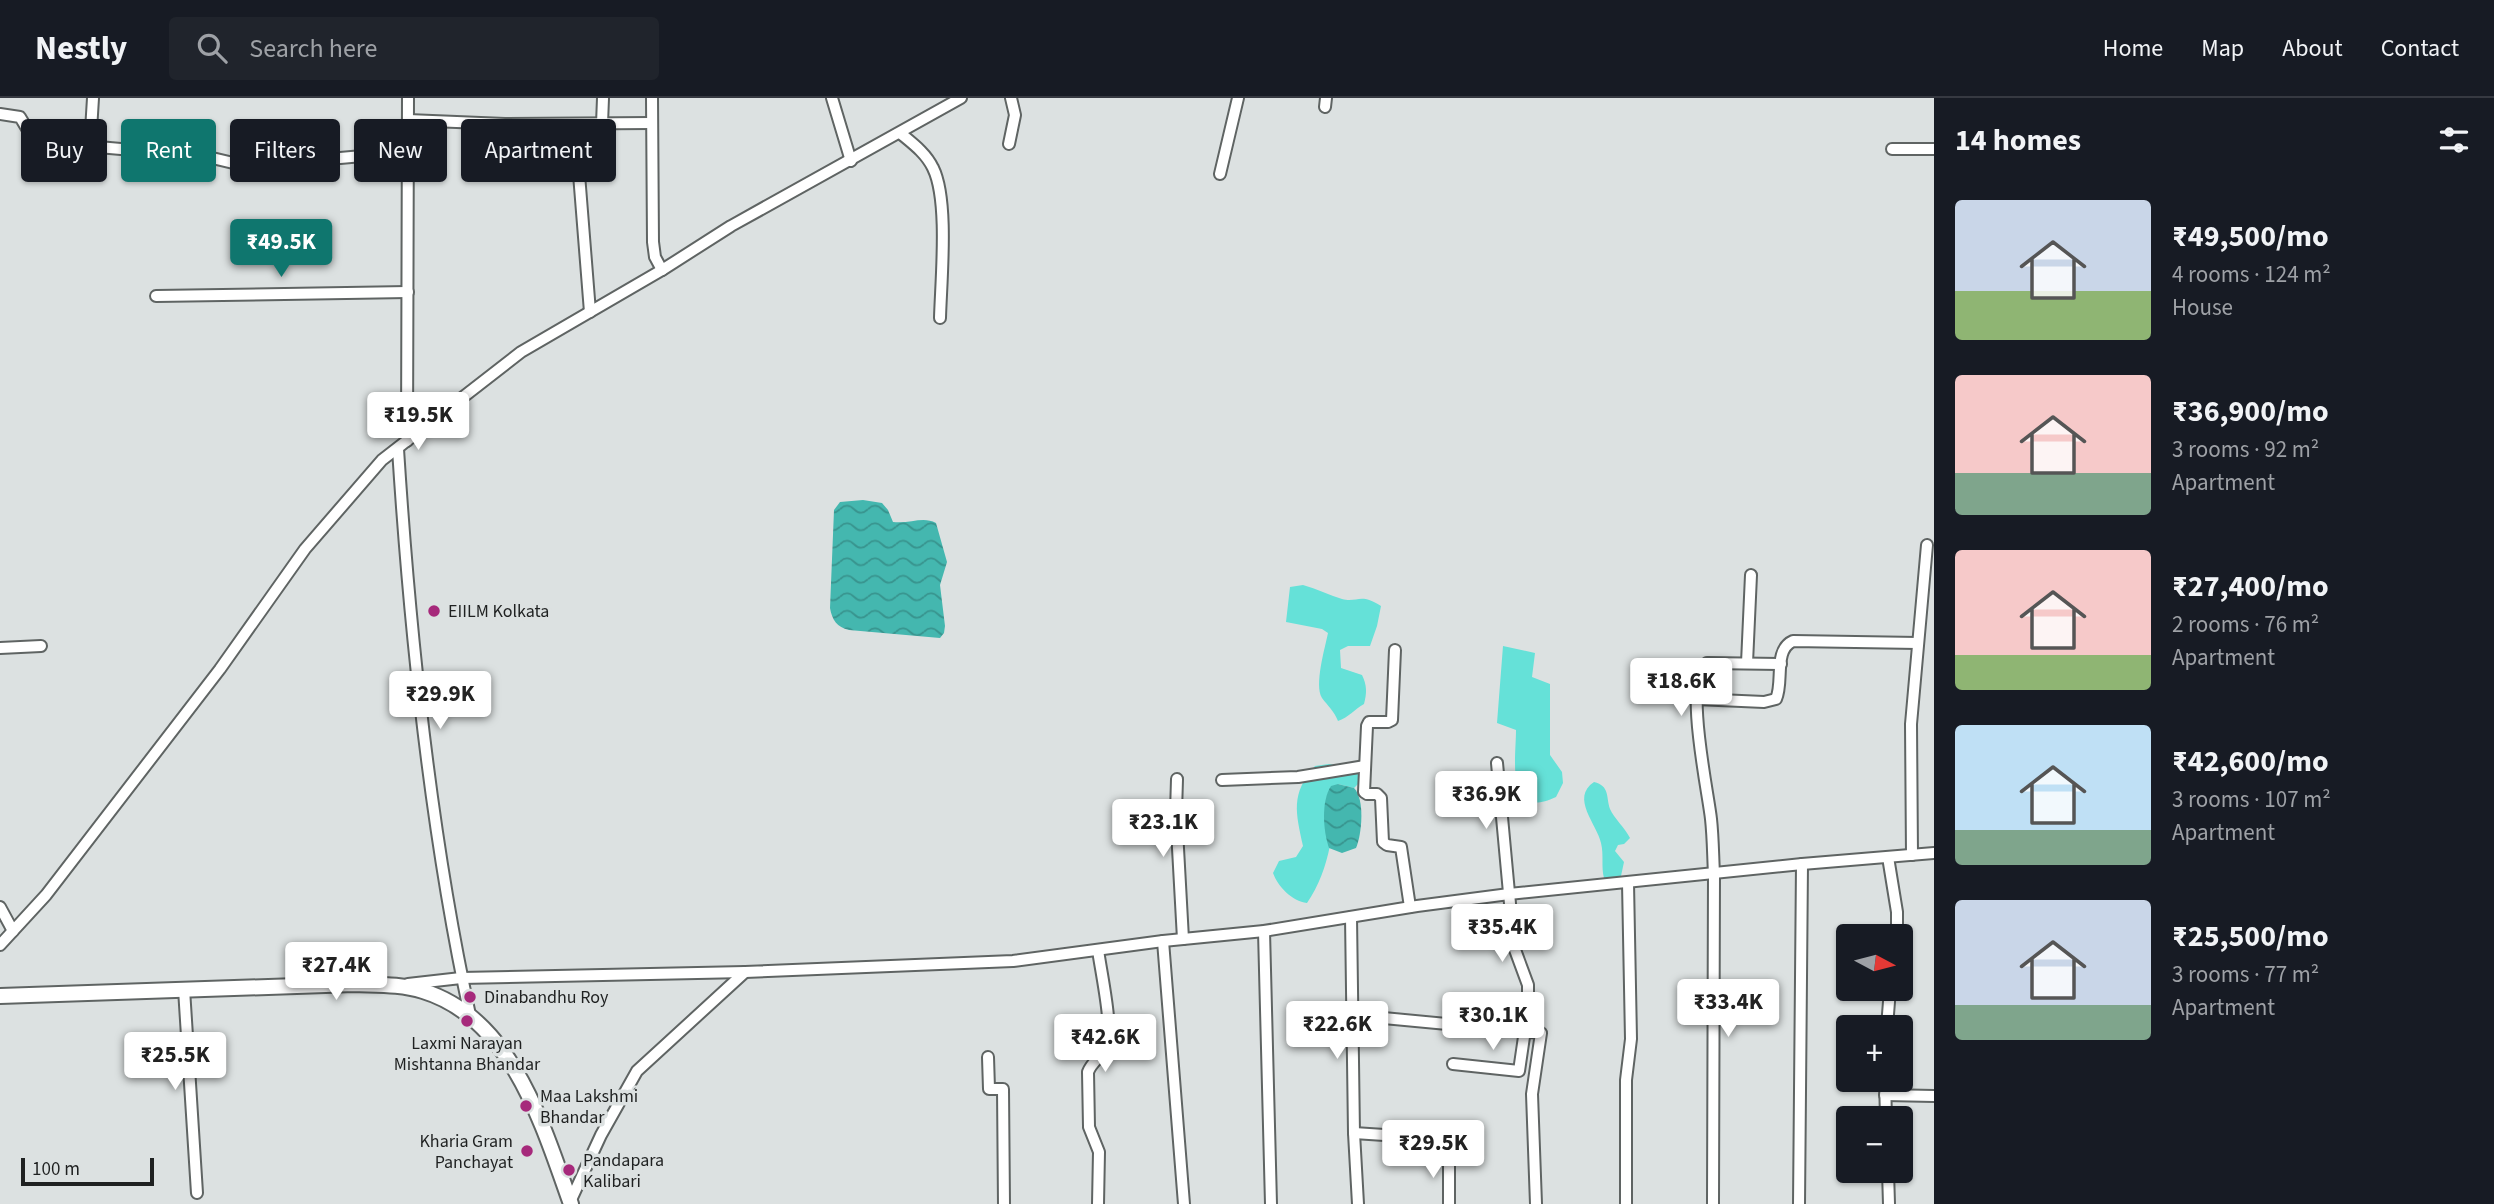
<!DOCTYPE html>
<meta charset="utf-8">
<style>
body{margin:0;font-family:"Source Sans 3",sans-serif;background:#20242c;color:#f1f3f6;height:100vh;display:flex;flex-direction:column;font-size:26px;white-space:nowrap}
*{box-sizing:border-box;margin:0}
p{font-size:23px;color:#9ea1a6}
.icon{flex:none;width:38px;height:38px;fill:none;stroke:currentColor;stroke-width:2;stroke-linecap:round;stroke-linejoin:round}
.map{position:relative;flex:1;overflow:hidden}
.side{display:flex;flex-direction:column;background:#171b24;width:560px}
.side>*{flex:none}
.top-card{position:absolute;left:21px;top:21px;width:665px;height:63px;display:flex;gap:14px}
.needle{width:46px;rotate:97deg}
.tools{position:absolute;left:1836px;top:826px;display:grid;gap:14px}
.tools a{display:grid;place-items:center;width:77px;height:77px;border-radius:7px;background:#171b24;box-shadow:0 2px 5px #0004;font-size:35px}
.scale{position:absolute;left:21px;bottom:18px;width:133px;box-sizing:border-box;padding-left:7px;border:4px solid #1f2121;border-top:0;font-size:19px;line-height:24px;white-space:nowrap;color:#1f2121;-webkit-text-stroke:5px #dce1e1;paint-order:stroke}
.price{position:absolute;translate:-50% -60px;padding:0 16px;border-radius:7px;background:#fff;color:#222;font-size:23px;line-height:46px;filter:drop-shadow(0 2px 4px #0008)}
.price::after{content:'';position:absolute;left:50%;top:42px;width:21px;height:16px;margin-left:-10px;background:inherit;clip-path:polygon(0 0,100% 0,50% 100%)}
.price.current{background:#0f766e;color:#fff}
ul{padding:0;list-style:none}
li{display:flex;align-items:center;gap:21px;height:175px;padding:0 21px}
li span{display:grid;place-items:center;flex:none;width:196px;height:140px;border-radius:7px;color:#555}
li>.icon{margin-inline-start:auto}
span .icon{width:84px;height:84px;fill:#fffc;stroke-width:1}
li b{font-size:30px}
h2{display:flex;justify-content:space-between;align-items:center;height:84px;padding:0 21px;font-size:30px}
.pill{padding:0 24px;border-radius:7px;background:#171b24;box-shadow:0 2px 5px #0004;font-size:24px;line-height:63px}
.pill.current{background:#0f766e;color:#fff}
header{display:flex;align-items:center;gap:42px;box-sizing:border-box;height:98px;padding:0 35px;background:#171b24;border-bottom:2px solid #363941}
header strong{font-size:33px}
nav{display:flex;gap:38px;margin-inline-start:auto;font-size:24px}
.search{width:490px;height:63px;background:#20242c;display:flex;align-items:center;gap:18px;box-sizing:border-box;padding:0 24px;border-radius:7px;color:#9ea1a6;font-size:26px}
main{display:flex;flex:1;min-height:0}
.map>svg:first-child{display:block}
</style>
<header>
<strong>Nestly</strong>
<div class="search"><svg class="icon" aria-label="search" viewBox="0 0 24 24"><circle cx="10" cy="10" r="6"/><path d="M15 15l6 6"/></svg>Search here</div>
<nav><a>Home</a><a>Map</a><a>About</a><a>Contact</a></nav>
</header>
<main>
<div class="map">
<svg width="1934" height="1106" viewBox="0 0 1934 1106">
<defs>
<pattern id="water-waves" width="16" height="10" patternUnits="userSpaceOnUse" patternTransform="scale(1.75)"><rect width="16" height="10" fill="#44b7af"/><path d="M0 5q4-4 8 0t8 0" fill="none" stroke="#38948e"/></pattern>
</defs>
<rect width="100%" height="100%" fill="#dce1e1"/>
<!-- green -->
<g fill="#65e1d8">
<path d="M 1303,487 C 1317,491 1329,497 1342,501 C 1358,505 1360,494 1381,508 L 1377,528 L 1370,548 L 1348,548 L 1340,552 L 1341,570 L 1362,577 C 1367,587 1367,595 1364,606 C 1355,611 1348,620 1338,623 C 1334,613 1328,608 1322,600 C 1314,587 1325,550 1328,535 L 1322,531 L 1286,524 L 1290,489 Z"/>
<path d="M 1503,548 L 1535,555 L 1532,579 L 1550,586 L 1550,657 L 1562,674 L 1563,685 L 1556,699 C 1505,723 1516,662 1516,632 L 1497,625 Z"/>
<path d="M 1329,666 L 1360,671 L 1359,685 L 1354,690 L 1338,686 C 1334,726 1331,771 1307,805 C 1292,803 1278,789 1273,775 L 1279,763 L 1296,759 L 1303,748 C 1296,715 1290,696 1315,668 Z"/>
<path d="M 1594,684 C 1610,688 1606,699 1610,711 C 1614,720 1625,730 1630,740 L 1624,746 L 1618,747 L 1615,753 L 1624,764 L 1621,778 L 1618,780 L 1604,780 C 1601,769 1604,757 1601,745 C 1597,726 1570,700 1594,684 Z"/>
</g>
<!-- water -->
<g fill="url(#water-waves)">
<path d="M 863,402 L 882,405 L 888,412 L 893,424 C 910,426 923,418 936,425 L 947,464 L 940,487 L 945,528 L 944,535 L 940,540 L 849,532 C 837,529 832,522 830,510 L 834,412 L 840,404 Z"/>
<path d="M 1338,686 L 1354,690 C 1365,701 1362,736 1356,750 L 1342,755 L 1329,750 C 1323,733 1321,703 1331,688 Z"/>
</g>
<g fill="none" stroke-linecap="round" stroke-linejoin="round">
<!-- minor casing -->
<g stroke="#5f6463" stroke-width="14">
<g id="minor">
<path d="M 652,0 L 653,144 L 655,159 L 662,172"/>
<path d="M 832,0 L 851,63"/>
<path d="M 1325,9 L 1326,0"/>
<path d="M 0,16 L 20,19 L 32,39 L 41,44 L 178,56 L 208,59 L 267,73 L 329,61 L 407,54"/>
<path d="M 408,22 L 505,26 L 652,25"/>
<path d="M 575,26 L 590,214"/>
<path d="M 602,26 L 603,0"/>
<path d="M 900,35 C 912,45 926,55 933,70 C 949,102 941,182 940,220"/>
<path d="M 1009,46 L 1015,17 L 1011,0"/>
<path d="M 90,49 L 93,0"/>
<path d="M 1892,51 L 1934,51"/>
<path d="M 1220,76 L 1238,0"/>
<path d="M 156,198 L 408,194"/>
<path d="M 407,343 L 408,0"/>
<path d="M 398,351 C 410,538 430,733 470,917"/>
<path d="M 0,550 L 41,548"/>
<path d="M 1395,552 L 1392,622 L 1388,624 L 1369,624 L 1367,628 L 1364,694 L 1367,696 L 1377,696 L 1381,700 L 1383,744 L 1387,747 L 1401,749 L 1410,809"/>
<path d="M 1747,565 L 1751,477"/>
<path d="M 1696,601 L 1764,604 L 1776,601 C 1784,584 1773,552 1793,543 L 1918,545"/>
<path d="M 1497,665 L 1514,849 L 1528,887 L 1528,933"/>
<path d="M 1177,681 L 1176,714 L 1183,841"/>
<path d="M 1222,682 L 1298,679 L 1365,668"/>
<path d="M 1912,757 L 1911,626 L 1927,447"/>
<path d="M 1888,759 L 1897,814 L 1897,838"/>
<path d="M 0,809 L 13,833"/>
<path d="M 1351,819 L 1354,1035 L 1358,1106"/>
<path d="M 1264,833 L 1271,1106"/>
<path d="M 1163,843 L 1184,1106"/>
<path d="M 0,847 L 46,797 L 220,571 L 305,451 L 382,362 L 521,254 L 662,172 L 731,128 L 961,0"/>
<path d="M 408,886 L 461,880 L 745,874 L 1013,863 L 1163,843 L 1264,833 L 1417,808 L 1509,796 L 1802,766 L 1934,755"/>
<path d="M 184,891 L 197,1095"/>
<path d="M 1352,917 L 1541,935 L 1532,996 L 1536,1106"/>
<path d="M 1887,929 L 1890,891"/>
<path d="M 988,959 L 989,991 L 1003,991 L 1004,1106"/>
<path d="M 1453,966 L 1519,973 L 1525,932"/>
<path d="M 1885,982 L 1886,1020"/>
<path d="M 1885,997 L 1934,998"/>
<path d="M 1354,1035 L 1445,1041 L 1449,1046 L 1449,1106"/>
<path d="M 1888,1073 L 1889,1106"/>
<path d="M 570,1104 L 601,1037 L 637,973 L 745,874"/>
<path d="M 1098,1106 L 1099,1054 L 1089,1029 L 1088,974 C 1092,963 1103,958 1107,947 C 1113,928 1101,874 1098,852"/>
<path d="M 1626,1106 L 1626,982 L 1631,941 L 1628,785"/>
<path d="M 1713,1106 L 1714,776 C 1713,757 1713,739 1711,721 C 1708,693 1683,580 1707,565 L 1781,566"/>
<path d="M 1799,1106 L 1802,766"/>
</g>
</g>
<!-- major casing -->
<g stroke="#5f6463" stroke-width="18">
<path id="major" d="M 0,898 L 354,886 C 377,887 401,886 423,893 C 512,920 543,1028 571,1106"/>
</g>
<!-- minor -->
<use href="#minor" stroke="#fff" stroke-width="10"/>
<!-- major -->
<use href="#major" stroke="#fff" stroke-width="14"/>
</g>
<!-- markers -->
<g fill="#a6297b" stroke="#dce1e1" stroke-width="2.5">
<circle cx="434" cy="513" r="7"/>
<circle cx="470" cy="899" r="7"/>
<circle cx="467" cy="923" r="7"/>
<circle cx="526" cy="1008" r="7"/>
<circle cx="527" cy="1053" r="7"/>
<circle cx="569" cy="1072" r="7"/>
</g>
<g text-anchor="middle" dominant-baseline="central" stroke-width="7" stroke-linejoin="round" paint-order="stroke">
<!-- poi labels -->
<g font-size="18" fill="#1f2121" stroke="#dce1e1" text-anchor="start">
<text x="448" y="513">EIILM Kolkata</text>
<text x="484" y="899">Dinabandhu Roy</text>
<text x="467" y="945" text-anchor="middle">Laxmi Narayan<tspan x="467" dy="21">Mishtanna Bhandar</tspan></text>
<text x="540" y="998">Maa Lakshmi<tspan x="540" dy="21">Bhandar</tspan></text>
<text x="513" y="1043" text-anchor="end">Kharia Gram<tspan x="513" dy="21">Panchayat</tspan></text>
<text x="583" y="1062">Pandapara<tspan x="583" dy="21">Kalibari</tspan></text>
</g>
</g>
</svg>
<div class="tools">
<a><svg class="needle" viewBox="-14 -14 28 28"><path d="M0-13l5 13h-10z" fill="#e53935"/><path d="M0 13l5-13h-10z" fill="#9ea1a6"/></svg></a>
<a>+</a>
<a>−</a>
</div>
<div class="scale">100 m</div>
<b class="price current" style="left:281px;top:181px">₹49.5K</b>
<b class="price" style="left:418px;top:354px">₹19.5K</b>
<b class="price" style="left:1681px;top:620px">₹18.6K</b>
<b class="price" style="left:440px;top:633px">₹29.9K</b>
<b class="price" style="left:1486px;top:733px">₹36.9K</b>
<b class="price" style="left:1163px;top:761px">₹23.1K</b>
<b class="price" style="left:1502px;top:866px">₹35.4K</b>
<b class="price" style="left:336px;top:904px">₹27.4K</b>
<b class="price" style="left:1728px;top:941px">₹33.4K</b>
<b class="price" style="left:1493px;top:954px">₹30.1K</b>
<b class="price" style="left:1337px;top:963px">₹22.6K</b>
<b class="price" style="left:1105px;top:976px">₹42.6K</b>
<b class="price" style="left:175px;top:994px">₹25.5K</b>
<b class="price" style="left:1433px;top:1082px">₹29.5K</b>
<div class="top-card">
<a class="pill">Buy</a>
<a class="pill current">Rent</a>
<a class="pill">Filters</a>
<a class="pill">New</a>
<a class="pill">Apartment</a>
</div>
</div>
<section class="side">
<h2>14 homes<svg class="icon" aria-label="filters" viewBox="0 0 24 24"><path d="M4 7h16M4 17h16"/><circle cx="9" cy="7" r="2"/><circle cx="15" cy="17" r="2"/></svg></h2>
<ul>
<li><span style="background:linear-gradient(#c9d6e8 65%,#8fb573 0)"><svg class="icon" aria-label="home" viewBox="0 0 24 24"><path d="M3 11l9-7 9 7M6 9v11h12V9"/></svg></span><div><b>₹49,500/mo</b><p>4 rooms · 124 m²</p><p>House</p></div></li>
<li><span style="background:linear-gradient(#f6c9c9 70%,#7fa58c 0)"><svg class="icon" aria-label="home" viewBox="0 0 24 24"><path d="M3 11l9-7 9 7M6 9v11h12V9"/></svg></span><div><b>₹36,900/mo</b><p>3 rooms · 92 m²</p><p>Apartment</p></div></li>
<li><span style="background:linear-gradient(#f6c9c9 75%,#8fb573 0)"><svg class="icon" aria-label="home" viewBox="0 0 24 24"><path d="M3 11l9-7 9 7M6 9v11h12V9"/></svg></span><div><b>₹27,400/mo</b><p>2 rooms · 76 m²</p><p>Apartment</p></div></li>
<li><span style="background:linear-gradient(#bfe0f5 75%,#7fa58c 0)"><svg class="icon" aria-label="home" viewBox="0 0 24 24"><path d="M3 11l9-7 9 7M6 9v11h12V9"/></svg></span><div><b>₹42,600/mo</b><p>3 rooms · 107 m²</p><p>Apartment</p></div></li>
<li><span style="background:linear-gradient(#c9d6e8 75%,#7fa58c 0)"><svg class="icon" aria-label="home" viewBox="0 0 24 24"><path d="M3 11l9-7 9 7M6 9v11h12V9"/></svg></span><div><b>₹25,500/mo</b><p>3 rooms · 77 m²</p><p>Apartment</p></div></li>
</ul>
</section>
</main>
